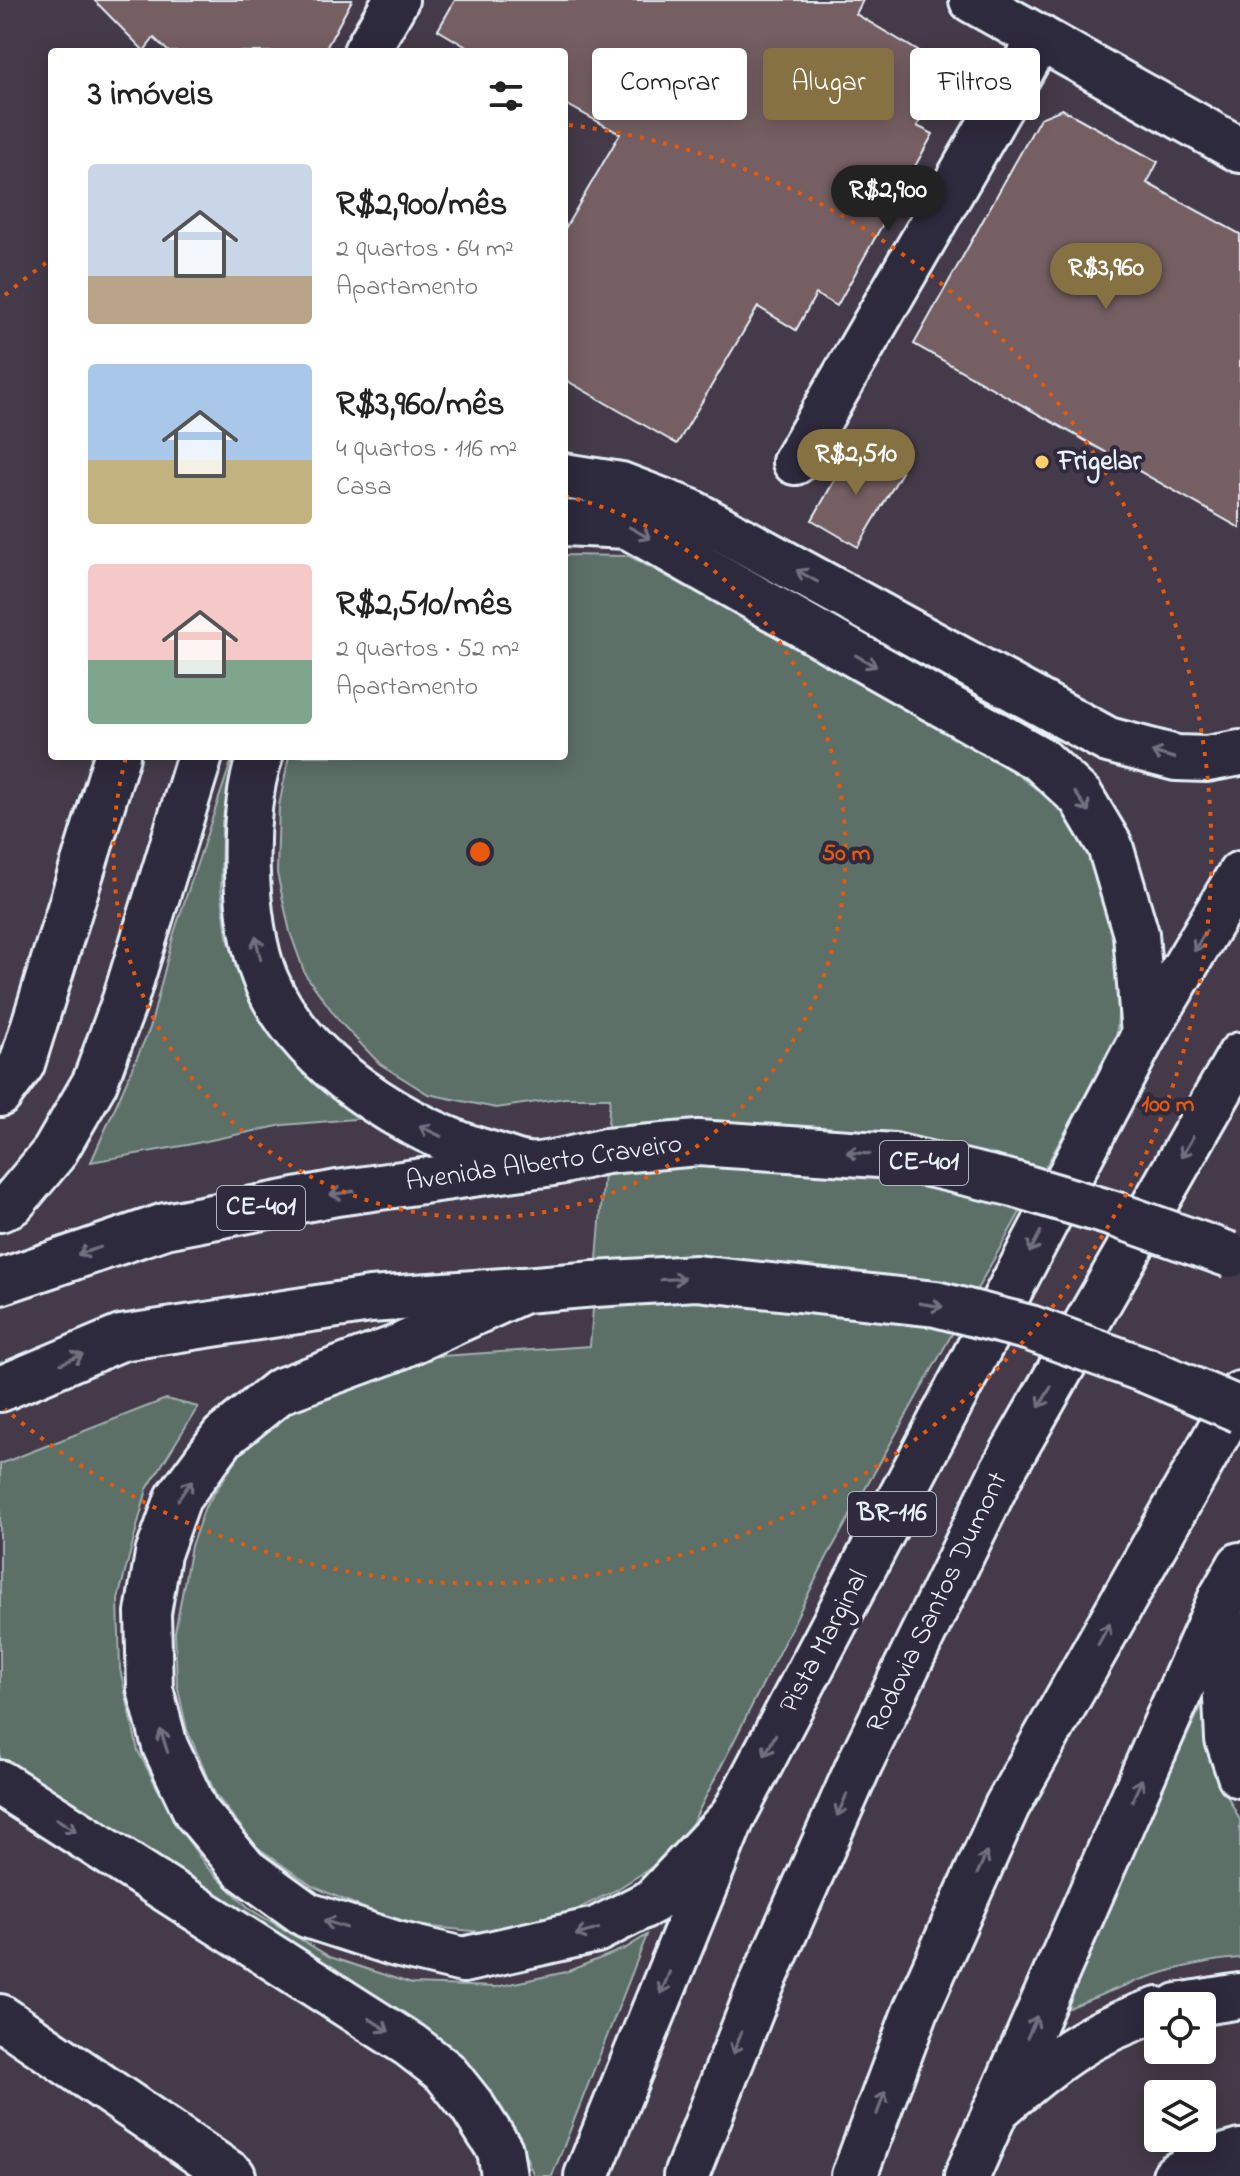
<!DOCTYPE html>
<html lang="pt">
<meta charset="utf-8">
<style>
body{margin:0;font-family:"Indie Flower",sans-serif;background:#f6f6f6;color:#222;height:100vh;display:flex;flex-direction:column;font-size:30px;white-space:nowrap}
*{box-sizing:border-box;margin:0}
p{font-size:26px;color:#767676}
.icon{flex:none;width:44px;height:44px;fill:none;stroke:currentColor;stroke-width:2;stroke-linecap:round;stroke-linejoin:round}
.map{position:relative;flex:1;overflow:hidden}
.side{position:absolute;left:48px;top:48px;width:520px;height:712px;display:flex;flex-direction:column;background:#fff;border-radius:8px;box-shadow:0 4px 20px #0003}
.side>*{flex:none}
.banner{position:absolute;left:592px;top:48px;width:528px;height:72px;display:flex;gap:16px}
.fabs{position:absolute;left:1144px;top:1992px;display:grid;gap:16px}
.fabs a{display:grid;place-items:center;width:72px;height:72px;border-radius:8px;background:#fff;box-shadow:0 4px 20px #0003;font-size:40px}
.price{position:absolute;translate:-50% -68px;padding:0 18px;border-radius:28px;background:#857141;color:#fff;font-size:26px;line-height:52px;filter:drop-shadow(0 2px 4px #0008)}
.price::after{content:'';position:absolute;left:50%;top:48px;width:24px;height:18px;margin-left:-12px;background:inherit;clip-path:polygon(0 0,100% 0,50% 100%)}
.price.active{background:#222;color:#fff}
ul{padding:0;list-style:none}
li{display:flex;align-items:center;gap:24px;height:200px;padding:0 40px}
li span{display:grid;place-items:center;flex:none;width:224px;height:160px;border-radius:8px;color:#555}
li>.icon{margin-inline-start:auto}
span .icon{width:96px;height:96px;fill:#fffc;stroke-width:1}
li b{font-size:34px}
h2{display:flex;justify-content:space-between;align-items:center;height:96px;padding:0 40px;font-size:34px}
.tag{padding:0 28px;border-radius:8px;background:#fff;box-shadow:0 4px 20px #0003;font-size:28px;line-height:72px}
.tag.active{background:#857141;color:#fff}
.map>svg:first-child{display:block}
</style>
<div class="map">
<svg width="1240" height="2176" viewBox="0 0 1240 2176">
<rect width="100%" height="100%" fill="#443a49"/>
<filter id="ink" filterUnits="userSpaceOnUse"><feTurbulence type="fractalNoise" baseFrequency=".0125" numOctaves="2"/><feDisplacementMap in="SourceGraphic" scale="16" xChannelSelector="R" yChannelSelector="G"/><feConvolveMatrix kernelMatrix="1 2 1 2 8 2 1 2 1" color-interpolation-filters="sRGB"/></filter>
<g filter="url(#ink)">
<!-- green -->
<g fill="#5c6f67" stroke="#a2b0b0" stroke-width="2">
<path d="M 564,555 L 629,556 L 966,737 L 1057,804 L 1092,860 L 1117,938 L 1120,989 L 1116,1041 L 827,1557 L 692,1824 L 660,1862 L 616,1890 L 562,1917 L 493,1933 L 421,1926 L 366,1909 L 312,1886 L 257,1847 L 216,1795 L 187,1730 L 177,1684 L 175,1632 L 191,1546 L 205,1507 L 241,1453 L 292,1410 L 427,1357 L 590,1346 L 610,1098 L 565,1098 L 496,1108 L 428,1094 L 380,1064 L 340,1022 L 305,974 L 290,932 L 277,873 L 279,806 L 289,756 L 564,756 Z"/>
<path d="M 233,756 L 235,756 L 222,822 L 221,888 L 227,936 L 244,986 L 280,1045 L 367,1118 L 283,1125 L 187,1145 L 91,1162 L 150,1028 L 174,933 Z"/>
<path d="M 166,1399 L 198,1407 L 147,1489 L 118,1599 L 120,1669 L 138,1751 L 175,1822 L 207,1867 L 250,1909 L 330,1957 L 412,1984 L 496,1987 L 566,1972 L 626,1948 L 647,1935 L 552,2176 L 534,2176 L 515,2129 L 462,2063 L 391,2009 L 0,1759 L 0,1464 Z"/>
<path d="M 1205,1699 L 1215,1759 L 1229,1799 L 1240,1820 L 1240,1958 C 1172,1963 1112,1990 1050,2016 Z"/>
</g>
<!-- building -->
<g fill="#755e64" stroke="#e8f1f8" stroke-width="2">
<path d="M 94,0 L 352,0 L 324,52 L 169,52 L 154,38 L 144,51 Z"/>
<path d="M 455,0 L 863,0 L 856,14 L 950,70 L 917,126 L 933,134 L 837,306 L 816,294 L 796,330 L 758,307 L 677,444 L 564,379 L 564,230 L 620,134 L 564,103 L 564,52 L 475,52 L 438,30 Z"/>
<path d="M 1062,109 L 1158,162 L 1147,183 L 1240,234 L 1240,528 L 914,344 L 1040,118 Z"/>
<path d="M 852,449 L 902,472 L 858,547 L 812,520 Z"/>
</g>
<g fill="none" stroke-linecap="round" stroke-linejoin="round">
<!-- minor casing -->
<g stroke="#e8f1f8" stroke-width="50">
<g id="minor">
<path d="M 972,0 L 1240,150"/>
<path d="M 366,52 L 396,0"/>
<path d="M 795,462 L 1040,38"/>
<path d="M 0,1094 L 22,1064 L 117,756"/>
<path d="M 0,2017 L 233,2176"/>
<path d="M 1175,2176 L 1190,2167 L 1240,2152"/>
</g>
</g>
<!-- major casing -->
<g stroke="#e8f1f8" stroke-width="50">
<g id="major">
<path d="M 564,476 L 621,485 L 689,511 L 1108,740 L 1176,758 L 1207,759 L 1240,753"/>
<path d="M 0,1209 L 12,1203 L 54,1153 L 95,1082 L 125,1000 L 200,756"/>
<path d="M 0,1282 L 165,1226 L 337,1193 L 530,1166"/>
<path d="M 0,1389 L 121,1338 L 370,1300 L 520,1290"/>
<path d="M 0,1783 L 410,2045 L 445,2072 L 472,2106 L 500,2150 L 504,2176"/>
<path d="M 587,2176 L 733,1816 L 1144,1035 L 1240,874"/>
<path d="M 967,2176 L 1221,1598 L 1240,1565"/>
</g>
</g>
<!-- highway casing -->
<g stroke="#e8f1f8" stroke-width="50">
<g id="highway">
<path d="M 564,523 L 628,526 L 1041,760 L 1081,797 L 1110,846 L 1136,934 L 1144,1035"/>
<path d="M 260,756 C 240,812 243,923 265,978 C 299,1063 408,1132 493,1155 C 504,1158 516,1164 528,1165 C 546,1167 586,1155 606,1151"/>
<path d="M 595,1284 L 524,1290 L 394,1349 L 280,1391 L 223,1437 L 178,1498 L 158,1554 L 148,1613 L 150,1689 L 165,1746 L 196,1812 L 245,1870 L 307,1915 L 396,1944 L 463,1960 L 596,1930 L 653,1901 L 733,1816"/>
<path d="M 1221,1598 L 1228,1739 L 1240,1775"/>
<path d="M 1178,2006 L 1240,1996"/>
<path d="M 995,2111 C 1051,2062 1086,2033 1158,2010"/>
<path d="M 686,2176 L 757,1995 L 859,1765 L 1003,1470 L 1240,1055"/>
<path d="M 854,2176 L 916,2010 L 1007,1806 L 1240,1394"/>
</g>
</g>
<!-- minor -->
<use href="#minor" stroke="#2f2a3d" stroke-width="44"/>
<!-- major -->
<use href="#major" stroke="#2f2a3d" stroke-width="44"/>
<!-- highway -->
<use href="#highway" stroke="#2f2a3d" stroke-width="44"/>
<!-- highway-bridge casing -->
<g stroke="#e8f1f8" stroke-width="50" stroke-linecap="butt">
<g id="highway-bridge">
<path d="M 606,1151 L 698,1143 L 894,1156 L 1010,1183 L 1117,1215 L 1230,1255"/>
<path d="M 595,1284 L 696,1278 L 936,1304 L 1030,1328 L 1148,1371 L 1240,1410"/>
</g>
</g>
<!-- highway-bridge -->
<use href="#highway-bridge" stroke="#2f2a3d" stroke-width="44"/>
</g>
<!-- one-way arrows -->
<defs><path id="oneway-shaft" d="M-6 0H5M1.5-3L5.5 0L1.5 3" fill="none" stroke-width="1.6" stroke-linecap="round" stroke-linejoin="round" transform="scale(2)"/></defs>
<g stroke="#70707e">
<use href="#oneway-shaft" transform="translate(640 533) rotate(29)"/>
<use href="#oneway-shaft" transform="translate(807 576) rotate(-151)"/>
<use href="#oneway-shaft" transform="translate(866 661) rotate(29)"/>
<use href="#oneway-shaft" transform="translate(1163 755) rotate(-165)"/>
<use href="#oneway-shaft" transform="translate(1082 802) rotate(54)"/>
<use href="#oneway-shaft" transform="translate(1200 941) rotate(121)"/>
<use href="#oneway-shaft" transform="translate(258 948) rotate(-103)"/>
<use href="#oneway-shaft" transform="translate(430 1131) rotate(-154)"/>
<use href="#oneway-shaft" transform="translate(1187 1147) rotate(120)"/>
<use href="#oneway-shaft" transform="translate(858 1153) rotate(-176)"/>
<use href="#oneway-shaft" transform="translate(342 1193) rotate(171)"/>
<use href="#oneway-shaft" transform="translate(1035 1242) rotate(118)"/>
<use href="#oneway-shaft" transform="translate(89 1251) rotate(162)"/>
<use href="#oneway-shaft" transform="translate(673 1279) rotate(-3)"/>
<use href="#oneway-shaft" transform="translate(931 1305) rotate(9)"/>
<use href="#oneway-shaft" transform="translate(72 1359) rotate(-23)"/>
<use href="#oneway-shaft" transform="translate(1045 1397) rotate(120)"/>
<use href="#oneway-shaft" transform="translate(185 1490) rotate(-55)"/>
<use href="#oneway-shaft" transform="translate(1104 1634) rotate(-61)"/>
<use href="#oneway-shaft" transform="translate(164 1741) rotate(-108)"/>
<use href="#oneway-shaft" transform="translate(770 1745) rotate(118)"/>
<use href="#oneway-shaft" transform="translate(1137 1790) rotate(-66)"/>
<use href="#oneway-shaft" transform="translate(842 1805) rotate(114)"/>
<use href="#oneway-shaft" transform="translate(66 1825) rotate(33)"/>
<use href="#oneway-shaft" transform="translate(982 1863) rotate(-66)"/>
<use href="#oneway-shaft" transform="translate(335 1924) rotate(-162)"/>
<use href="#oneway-shaft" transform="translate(587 1932) rotate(164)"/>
<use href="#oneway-shaft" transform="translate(665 1983) rotate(112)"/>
<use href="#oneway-shaft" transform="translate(379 2025) rotate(33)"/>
<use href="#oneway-shaft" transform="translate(1032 2027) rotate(-66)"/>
<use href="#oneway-shaft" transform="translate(737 2043) rotate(112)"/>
<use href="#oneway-shaft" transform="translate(881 2103) rotate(-70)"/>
</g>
</g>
<!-- distance rings -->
<g fill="none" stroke="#e8590c" stroke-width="4" stroke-dasharray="4 8">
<path d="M565 496A366 366 0 1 1 126 757"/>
<path d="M5 295A732 732 0 0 1 50 260M569 125A732 732 0 1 1 5 1409"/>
</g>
<!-- markers -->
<circle fill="#ffd166" stroke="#2f2a3d" stroke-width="3" cx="1042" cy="462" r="8"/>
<g text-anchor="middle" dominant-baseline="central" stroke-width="8" stroke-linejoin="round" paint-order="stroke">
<!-- shield labels -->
<g fill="#2f2a3d" stroke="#b0b5c0" stroke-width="2">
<rect x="880" y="1141" width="88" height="44" rx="6"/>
<rect x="217" y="1186" width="88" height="44" rx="6"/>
<rect x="848" y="1492" width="88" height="44" rx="6"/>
</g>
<g font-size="26" font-weight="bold" fill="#e8f1f8">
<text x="924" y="1163">CE-401</text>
<text x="261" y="1208">CE-401</text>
<text x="892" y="1514">BR-116</text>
</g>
<!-- poi labels -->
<g font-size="28" font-weight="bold" fill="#e8f1f8" stroke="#2f2a3d" text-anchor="start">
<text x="1058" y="462">Frigelar</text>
</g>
<!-- street labels -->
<g font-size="28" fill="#e8f1f8" stroke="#2f2a3d">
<text transform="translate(544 1164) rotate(-8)">Avenida Alberto Craveiro</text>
<text transform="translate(938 1603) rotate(-64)">Rodovia Santos Dumont</text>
<text transform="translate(825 1642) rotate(-62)">Pista Marginal</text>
</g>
</g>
<circle cx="480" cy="852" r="12" fill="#e8590c" stroke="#2f2a3d" stroke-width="4"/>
<g font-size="24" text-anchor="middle" font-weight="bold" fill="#e8590c" stroke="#2f2a3d" stroke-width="8" stroke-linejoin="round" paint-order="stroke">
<text x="846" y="860">50 m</text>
<text x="1168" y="1111">100 m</text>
</g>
</svg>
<div class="fabs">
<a><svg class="icon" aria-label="locate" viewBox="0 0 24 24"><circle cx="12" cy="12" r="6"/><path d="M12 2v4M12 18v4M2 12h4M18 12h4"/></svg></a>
<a><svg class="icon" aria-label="layers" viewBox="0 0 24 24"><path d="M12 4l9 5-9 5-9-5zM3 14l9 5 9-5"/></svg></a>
</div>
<b class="price active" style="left:888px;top:233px">R$2,900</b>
<b class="price" style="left:1106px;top:311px">R$3,960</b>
<b class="price" style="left:856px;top:497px">R$2,510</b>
<div class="banner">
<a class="tag">Comprar</a>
<a class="tag active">Alugar</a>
<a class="tag">Filtros</a>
</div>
<section class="side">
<h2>3 imóveis<svg class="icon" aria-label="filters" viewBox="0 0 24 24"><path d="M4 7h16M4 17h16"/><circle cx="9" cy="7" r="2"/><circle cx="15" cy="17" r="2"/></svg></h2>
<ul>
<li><span style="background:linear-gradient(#c9d6e8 70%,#b9a48a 0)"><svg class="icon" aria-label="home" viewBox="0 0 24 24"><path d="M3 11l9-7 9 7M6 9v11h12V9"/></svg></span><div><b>R$2,900/mês</b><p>2 quartos · 64 m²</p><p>Apartamento</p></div></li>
<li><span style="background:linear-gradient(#a9c7e8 60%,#c2b280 0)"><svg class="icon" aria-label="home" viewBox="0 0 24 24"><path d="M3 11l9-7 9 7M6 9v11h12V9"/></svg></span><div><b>R$3,960/mês</b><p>4 quartos · 116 m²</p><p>Casa</p></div></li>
<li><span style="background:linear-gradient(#f6c9c9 60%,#7fa58c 0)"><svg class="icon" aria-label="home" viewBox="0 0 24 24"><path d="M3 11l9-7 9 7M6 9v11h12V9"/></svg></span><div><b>R$2,510/mês</b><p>2 quartos · 52 m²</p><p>Apartamento</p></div></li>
</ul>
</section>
</div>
